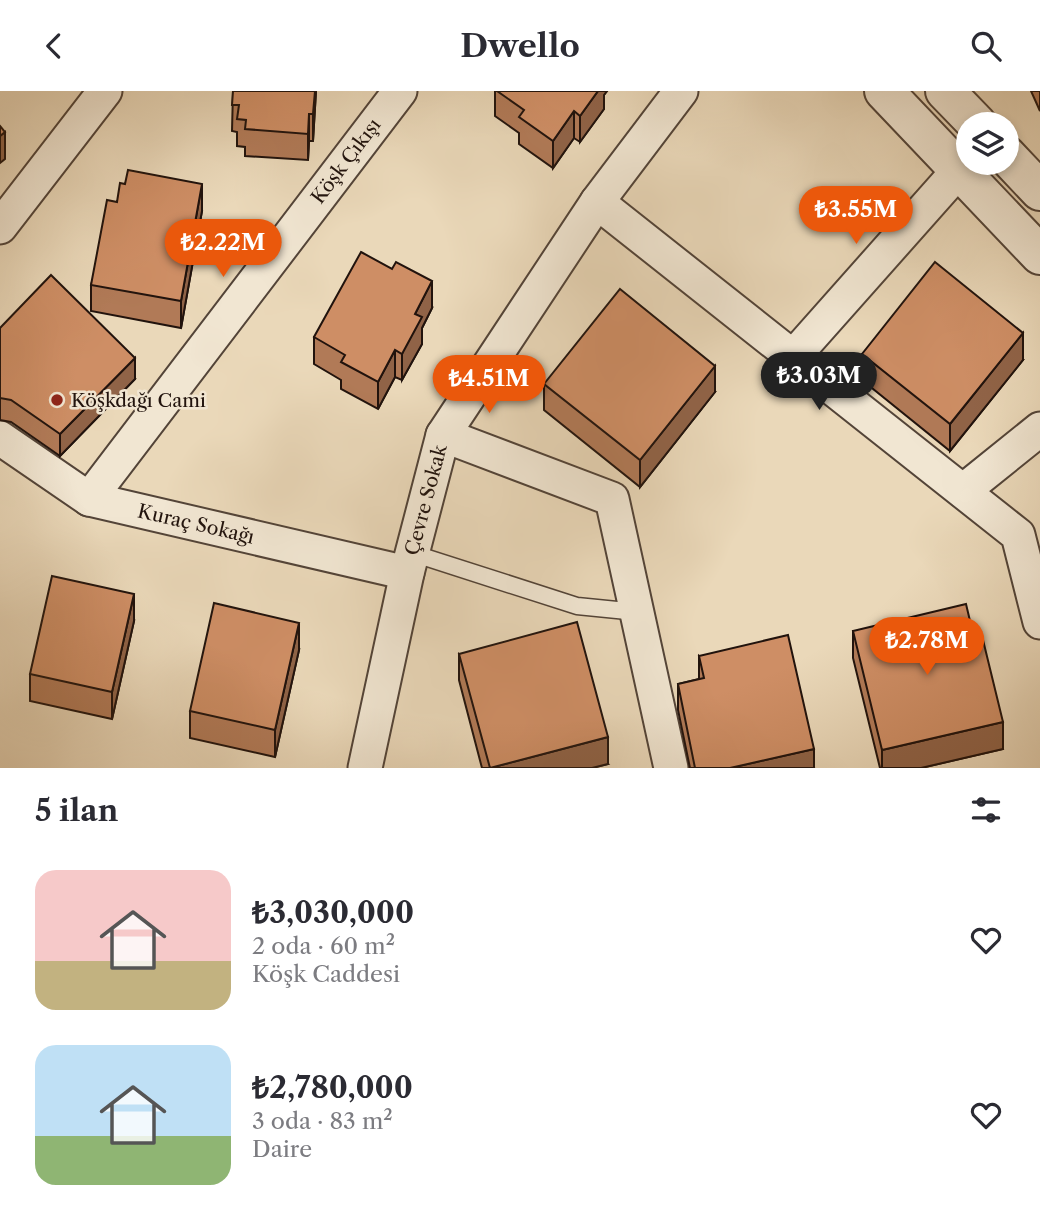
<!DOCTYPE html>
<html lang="tr">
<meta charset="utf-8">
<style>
body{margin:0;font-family:"Libre Caslon Text",serif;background:#f7f7f7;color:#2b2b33;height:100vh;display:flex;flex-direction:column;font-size:26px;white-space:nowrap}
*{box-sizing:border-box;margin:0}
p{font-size:23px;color:#7c7c81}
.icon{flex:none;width:38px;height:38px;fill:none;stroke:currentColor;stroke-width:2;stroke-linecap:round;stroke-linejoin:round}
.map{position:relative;height:677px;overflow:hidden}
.sheet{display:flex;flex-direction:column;background:#fff;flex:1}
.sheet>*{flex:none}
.buttons{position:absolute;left:956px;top:21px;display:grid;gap:14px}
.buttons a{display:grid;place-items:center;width:63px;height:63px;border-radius:50%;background:#fff;box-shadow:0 4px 10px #0003;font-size:35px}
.price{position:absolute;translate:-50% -60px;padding:0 16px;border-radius:24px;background:#ea580c;color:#fff;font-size:23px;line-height:46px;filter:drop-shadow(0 2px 4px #0008)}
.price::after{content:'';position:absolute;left:50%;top:42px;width:21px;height:16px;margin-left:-10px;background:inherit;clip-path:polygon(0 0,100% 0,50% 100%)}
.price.active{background:#222;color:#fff}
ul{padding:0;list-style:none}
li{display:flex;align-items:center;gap:21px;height:175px;padding:0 35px}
li span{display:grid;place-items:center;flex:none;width:196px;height:140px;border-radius:21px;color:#555}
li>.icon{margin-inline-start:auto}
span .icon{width:84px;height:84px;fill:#fffc;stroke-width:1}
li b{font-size:30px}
h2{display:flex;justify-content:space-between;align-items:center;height:84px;padding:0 35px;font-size:30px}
header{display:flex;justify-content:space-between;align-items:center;height:91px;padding:0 35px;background:#fff;font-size:32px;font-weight:800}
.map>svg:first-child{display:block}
</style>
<header><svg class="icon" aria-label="back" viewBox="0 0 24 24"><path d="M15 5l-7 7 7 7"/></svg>Dwello<svg class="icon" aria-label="search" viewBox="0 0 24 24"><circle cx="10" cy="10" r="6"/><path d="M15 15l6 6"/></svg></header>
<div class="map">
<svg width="1040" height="677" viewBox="0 0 1040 677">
<rect width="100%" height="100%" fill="#ead8b9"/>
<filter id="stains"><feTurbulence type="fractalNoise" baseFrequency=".00286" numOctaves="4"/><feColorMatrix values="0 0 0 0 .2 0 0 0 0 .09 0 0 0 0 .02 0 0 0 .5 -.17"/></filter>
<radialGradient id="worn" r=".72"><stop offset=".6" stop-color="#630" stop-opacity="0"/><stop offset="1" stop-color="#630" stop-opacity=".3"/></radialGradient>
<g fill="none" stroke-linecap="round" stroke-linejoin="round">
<!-- service casing -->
<g stroke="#534438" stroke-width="19">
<path id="service" d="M 412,462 L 577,515 L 637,521"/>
</g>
<!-- minor casing -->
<g stroke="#534438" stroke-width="37">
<g id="minor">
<path d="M 597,111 L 1018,444 L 1040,531"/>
<path d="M 0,136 L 105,0"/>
<path d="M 793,266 L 959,79"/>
<path d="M 443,344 L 612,408 L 671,677"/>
<path d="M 0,347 L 89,408 L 407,482"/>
<path d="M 963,400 L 1040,338"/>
<path d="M 89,408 L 400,0"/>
<path d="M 365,677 L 407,482 L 443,344 L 597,111 L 681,0"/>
</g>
</g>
<!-- tertiary casing -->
<g stroke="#534438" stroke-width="42">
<g id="tertiary">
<path d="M 884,0 L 1040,164"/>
<path d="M 945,0 L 977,33"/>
<path d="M 1006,64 L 1040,100"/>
</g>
</g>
<!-- service -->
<use href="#service" stroke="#f1e6d2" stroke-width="16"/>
<!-- minor -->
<use href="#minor" stroke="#f1e6d2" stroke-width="33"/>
<!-- tertiary -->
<use href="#tertiary" stroke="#f1e6d2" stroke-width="38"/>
</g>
<!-- wall -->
<g fill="#b17a57" stroke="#21130d" stroke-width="2">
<path d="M 233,0 L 316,0 L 313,50 L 309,50 L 308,69 L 245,65 L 245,56 L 237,55 L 237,41 L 232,40 Z"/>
<path d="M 495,0 L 607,0 L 604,4 L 604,18 L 580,51 L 574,47 L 553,77 L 519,53 L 519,42 L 495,25 Z"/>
<path d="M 1031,0 L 1040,0 L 1040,20 Z"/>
<path d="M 117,111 L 202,120 L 181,237 L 91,220 L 91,194 Z"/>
<path d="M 432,217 L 422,237 L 422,253 L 402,289 L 395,286 L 378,318 L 341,298 L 341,289 L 314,273 L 314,246 Z"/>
<path d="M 0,237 L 135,288 L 60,365 L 11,331 L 0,329 Z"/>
<path d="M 862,263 L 1023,269 L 950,360 L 862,289 Z"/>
<path d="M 544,293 L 715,301 L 640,396 L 544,319 Z"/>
<path d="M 134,530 L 112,628 L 30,610 L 30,583 Z"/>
<path d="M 853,540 L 975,551 L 1003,658 L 921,677 L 880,677 L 853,567 Z"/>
<path d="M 299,559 L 275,666 L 190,647 L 190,620 Z"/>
<path d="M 459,563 L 608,673 L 592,677 L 482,677 L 459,589 Z"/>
<path d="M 699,565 L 814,677 L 690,677 L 678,619 L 678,593 L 699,588 Z"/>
</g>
<!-- shaded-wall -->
<g fill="#906347" stroke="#21130d" stroke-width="2">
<path d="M 315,0 L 316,0 L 313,50 L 313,23 Z"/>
<path d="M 598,0 L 607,0 L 604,4 L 604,18 L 580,51 L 580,25 Z"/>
<path d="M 574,20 L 574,47 L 553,77 L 553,50 Z"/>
<path d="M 309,23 L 309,50 L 308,69 L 308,43 Z"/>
<path d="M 5,41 L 5,68 L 0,72 L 0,45 Z"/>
<path d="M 202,93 L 202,120 L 181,237 L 181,210 Z"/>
<path d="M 432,190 L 432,217 L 422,237 L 422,253 L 402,289 L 402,263 L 415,223 Z"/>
<path d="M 1023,242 L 1023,269 L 950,360 L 950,333 Z"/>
<path d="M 395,259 L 395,286 L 378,318 L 378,291 Z"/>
<path d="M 135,267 L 135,288 L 60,365 L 60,343 Z"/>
<path d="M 715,275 L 715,301 L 640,396 L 640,369 Z"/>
<path d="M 134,503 L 134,530 L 112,628 L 112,601 Z"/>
<path d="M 299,532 L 299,559 L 275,666 L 275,639 Z"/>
<path d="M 1003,631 L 1003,658 L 921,677 L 882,677 L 882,659 Z"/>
<path d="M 608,646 L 608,673 L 592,677 L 490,677 Z"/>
<path d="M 814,658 L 814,677 L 730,677 Z"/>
</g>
<!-- building -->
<g fill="#ce8e65" stroke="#21130d" stroke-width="2">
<path d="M 233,0 L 315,0 L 313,23 L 309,23 L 308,43 L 245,38 L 246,29 L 237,28 L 239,14 L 232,14 Z"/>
<path d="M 497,0 L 598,0 L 580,25 L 574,20 L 553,50 L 519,26 L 524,19 Z"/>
<path d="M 0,35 L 5,41 L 0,45 Z"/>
<path d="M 128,79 L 202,93 L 181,210 L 91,194 L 107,109 L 117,111 L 120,92 L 125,93 Z"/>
<path d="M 361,161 L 392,178 L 396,171 L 432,190 L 415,223 L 422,226 L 402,263 L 395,259 L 378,291 L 341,271 L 345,264 L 314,246 Z"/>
<path d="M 935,171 L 1023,242 L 950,333 L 862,263 Z"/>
<path d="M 51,184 L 135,267 L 60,343 L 11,309 L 0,307 L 0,237 Z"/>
<path d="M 620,198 L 715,275 L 640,369 L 544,293 Z"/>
<path d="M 52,485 L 134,503 L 112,601 L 30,583 Z"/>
<path d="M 214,512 L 299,532 L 275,639 L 190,620 Z"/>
<path d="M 966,513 L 975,551 L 983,549 L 1003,631 L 882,659 L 853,540 Z"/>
<path d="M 577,531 L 608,646 L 490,677 L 459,563 Z"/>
<path d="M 788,544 L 814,658 L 730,677 L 695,677 L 678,593 L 704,587 L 699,565 Z"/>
</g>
<!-- markers -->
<circle fill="#8f2418" stroke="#f1e6d2" stroke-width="2.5" cx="57" cy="309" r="7"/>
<g text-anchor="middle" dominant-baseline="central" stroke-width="5" stroke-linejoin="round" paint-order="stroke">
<!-- street labels -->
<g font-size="19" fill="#21130d" stroke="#f1e6d2">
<text transform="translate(346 70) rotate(-53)">Köşk Çıkışı</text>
<text transform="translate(426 409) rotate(-75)">Çevre Sokak</text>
<text transform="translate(196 433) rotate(13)">Kuraç Sokağı</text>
</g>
<!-- poi labels -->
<g font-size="19" fill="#21130d" stroke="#f1e6d2" text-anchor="start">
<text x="71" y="309">Köşkdağı Cami</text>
</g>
</g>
<rect width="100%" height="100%" filter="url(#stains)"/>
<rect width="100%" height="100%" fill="url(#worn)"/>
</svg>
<div class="buttons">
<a><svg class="icon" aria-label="layers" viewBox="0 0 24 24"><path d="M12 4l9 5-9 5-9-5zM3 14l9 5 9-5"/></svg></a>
</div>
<b class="price" style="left:856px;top:155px">₺3.55M</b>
<b class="price" style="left:223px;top:188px">₺2.22M</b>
<b class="price active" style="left:819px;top:321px">₺3.03M</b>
<b class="price" style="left:489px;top:324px">₺4.51M</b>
<b class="price" style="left:927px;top:586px">₺2.78M</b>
</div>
<section class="sheet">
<h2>5 ilan<svg class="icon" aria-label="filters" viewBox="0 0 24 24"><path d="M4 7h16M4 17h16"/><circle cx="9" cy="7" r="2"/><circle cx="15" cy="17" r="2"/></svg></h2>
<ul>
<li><span style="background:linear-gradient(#f6c9c9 65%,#c2b280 0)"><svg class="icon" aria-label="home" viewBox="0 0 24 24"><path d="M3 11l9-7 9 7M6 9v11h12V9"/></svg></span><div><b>₺3,030,000</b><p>2 oda · 60 m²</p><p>Köşk Caddesi</p></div><svg class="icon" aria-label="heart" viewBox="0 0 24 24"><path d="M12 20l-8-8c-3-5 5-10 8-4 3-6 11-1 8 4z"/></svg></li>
<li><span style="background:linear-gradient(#bfe0f5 65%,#8fb573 0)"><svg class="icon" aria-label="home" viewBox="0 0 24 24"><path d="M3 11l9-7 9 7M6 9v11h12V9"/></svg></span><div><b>₺2,780,000</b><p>3 oda · 83 m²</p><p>Daire</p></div><svg class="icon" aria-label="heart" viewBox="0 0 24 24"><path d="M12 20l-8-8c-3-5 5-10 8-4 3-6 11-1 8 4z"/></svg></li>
</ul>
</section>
